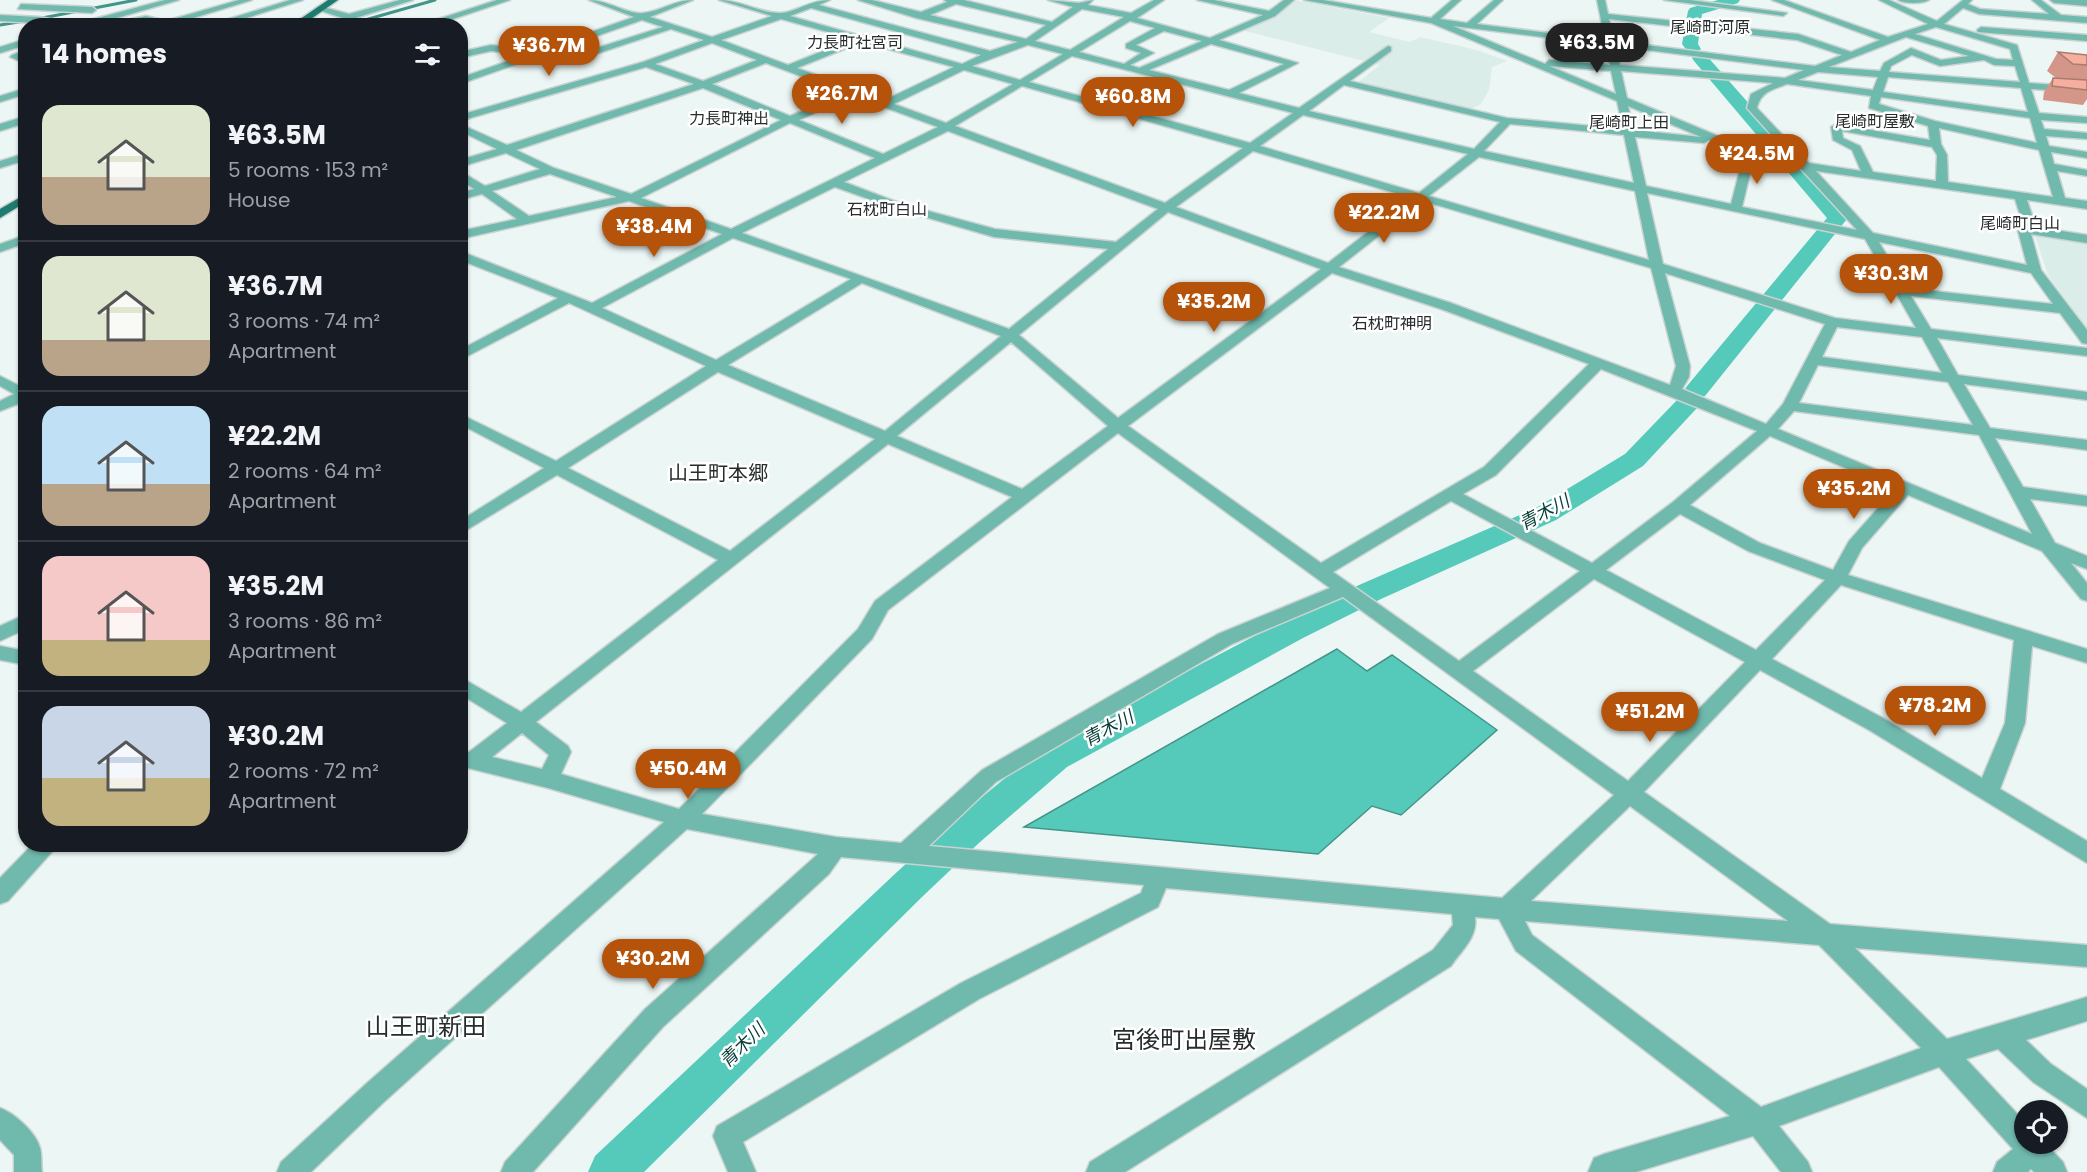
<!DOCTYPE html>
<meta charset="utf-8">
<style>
body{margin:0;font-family:Poppins,"Noto Sans JP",sans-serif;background:#242831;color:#f1f3f6;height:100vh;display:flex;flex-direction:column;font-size:22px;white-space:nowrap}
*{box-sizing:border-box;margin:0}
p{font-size:20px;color:#9ea1a6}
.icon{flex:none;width:33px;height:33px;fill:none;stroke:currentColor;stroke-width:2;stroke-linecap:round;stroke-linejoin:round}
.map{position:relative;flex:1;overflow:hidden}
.sheet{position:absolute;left:18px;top:18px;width:450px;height:834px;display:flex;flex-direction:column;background:#171b24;border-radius:24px;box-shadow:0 2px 4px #0004}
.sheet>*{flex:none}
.controls{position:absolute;left:2014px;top:1100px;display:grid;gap:12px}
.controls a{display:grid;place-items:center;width:54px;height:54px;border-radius:50%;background:#171b24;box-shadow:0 2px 4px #0004;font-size:30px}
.price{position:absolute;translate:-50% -51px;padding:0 14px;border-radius:21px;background:#b45309;color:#fff;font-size:20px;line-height:39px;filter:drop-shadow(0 2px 3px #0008)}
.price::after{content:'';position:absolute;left:50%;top:36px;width:18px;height:14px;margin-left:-9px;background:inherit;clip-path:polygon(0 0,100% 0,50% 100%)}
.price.current{background:#222;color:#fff}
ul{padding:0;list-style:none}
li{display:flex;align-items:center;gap:18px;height:150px;padding:0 24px}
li+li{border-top:2px solid #363941}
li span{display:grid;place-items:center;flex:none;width:168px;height:120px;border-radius:18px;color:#555}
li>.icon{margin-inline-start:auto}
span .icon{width:72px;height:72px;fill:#fffc;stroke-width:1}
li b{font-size:26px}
h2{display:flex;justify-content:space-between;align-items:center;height:72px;padding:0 24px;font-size:26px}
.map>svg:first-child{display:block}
</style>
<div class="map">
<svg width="2087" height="1172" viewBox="0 0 2087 1172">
<rect width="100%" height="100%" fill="#ecf6f4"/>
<!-- built -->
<g fill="#daede9">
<path d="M 1295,0 L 1389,18 L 1369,32 L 1410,42 L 1420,37 L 1477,50 L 1507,61 L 1492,67 L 1489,90 L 1481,104 L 1469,110 L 1356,84 L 1380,65 L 1241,30 L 1272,17 Z"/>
<path d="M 2041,234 L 2087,242 L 2087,328 L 2048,275 L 2035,236 Z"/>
</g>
<!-- water -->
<path fill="#56caba" stroke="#439589" stroke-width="1.5" d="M 1337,649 L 1367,671 L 1392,655 L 1497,730 L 1401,815 L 1372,806 L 1318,854 L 1024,827 Z"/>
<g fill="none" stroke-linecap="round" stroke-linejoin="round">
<!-- stream -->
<g stroke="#439589" stroke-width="3">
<path d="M 37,19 L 136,0"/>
<path d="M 0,25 L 25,21"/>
<path d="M 344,26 L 435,0"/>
</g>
<!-- river -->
<g fill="#56caba" fill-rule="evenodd">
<path d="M 1718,0 L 1740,0 L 1738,3 L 1702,14 L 1698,44 L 1701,49 L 1693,54 L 1688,52 L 1682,44 L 1688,11 L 1690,8 Z"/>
<path d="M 1700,53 L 1706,55 L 1844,211 L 1847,219 L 1705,396 L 1697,398 L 1700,403 L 1697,408 L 1643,466 L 1556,520 L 1381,599 L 1303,638 L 1067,767 L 980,842 L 923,896 L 644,1172 L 588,1172 L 595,1156 L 897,872 L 954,820 L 1043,747 L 1281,622 L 1359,585 L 1536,508 L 1625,454 L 1679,398 L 1687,396 L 1684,391 L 1687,386 L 1827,218 L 1694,61 L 1692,58 L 1694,55 Z"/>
</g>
<!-- minor casing -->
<g stroke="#cad3d1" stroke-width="3">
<g id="minor">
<path d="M 165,0 L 179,0 L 89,26 L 0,21 L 0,15 L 39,17 L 75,24 Z"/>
<path d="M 239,0 L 252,0 L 177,23 L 181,26 C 173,26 124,23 122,21 L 146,16 L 166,21 Z"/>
<path d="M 290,0 L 303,0 L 221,26 L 206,26 Z"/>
<path d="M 400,0 L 413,0 L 349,20 L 315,9 L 319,6 L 349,14 Z"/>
<path d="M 497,0 L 510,0 L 432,26 L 417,26 Z"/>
<path d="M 589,0 C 607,0 629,15 643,13 C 661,11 675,0 693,0 L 650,17 L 712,37 L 772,16 L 719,0 C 740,0 760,13 780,13 C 794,13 810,0 830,0 L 819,5 L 990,51 L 1018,42 L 916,18 L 858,0 L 872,0 L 921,12 L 947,2 L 944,0 L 964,0 L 1052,22 L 1073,7 L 1048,0 L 1079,3 L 1093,0 L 1088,5 L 1131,13 L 1154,0 L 1164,0 L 1137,18 L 1210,38 L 1263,15 L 1197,0 L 1214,0 L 1269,11 L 1284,0 L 1294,0 L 1275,16 L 1219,40 L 1298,63 L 1239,93 L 1299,108 L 1388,46 L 1391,47 L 1391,51 L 1350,81 L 1507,118 L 1623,129 L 1617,101 L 1431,23 L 1304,0 L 1323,0 L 1431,18 L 1452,0 L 1461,0 L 1440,19 L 1467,23 L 1494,0 L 1503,0 L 1477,24 L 1605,40 L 1597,0 L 1605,0 L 1608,14 L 1798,34 L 1851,52 L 1880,40 L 1772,0 L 1784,0 L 1888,37 L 1928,24 L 1879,0 L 1889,0 L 1937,21 L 1963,0 L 1972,0 L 1968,4 L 1980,9 L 2049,14 L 2032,0 L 2041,0 L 2061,15 L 2087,17 L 2087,23 L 1979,14 L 1963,8 L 1944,24 L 2017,45 L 2029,83 L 2087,87 L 2087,93 L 2031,89 L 2039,113 L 2087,117 L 2087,123 L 2041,120 L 2044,129 L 2087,133 L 2087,139 L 2046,136 L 2049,146 L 2087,152 L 2087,158 L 2051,152 L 2054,164 L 2087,170 L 2087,176 L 2057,171 L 2065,198 L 2087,201 L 2087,209 L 2027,200 L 2036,227 L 2087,235 L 2087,243 L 2031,234 L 2041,270 L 2087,330 L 2087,344 L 2082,343 L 2060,313 L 1911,296 L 1931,329 L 2087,348 L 2087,356 L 1937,338 L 1958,375 L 2087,392 L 2087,400 L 1964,384 L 1990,428 L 2087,440 L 2087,450 L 1995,438 L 2023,487 L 2087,496 L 2087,506 L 2030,499 L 2055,543 L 2087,556 L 2087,569 L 2071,563 L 2087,583 L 2087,601 L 2081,599 L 2042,551 L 1908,495 L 1862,548 L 1848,575 L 2087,649 L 2087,663 L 2032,646 L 2025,723 L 2000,789 L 2087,841 L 2087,863 L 1869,730 L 1760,670 L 1644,792 L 1830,924 L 2087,945 L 2087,967 L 1855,948 L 1947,1039 L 2087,997 L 2087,1021 L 2026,1040 L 2051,1064 L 2087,1089 L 2087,1118 L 2033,1082 L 1998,1049 L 1966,1059 L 2025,1122 L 2025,1143 L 2045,1143 L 2063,1162 L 2067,1172 L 2034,1172 L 2031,1169 L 2028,1172 L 1993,1172 L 1997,1162 L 2013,1149 L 1939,1067 L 1779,1126 L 1808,1162 L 1812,1172 L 1781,1172 L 1753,1136 L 1636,1172 L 1588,1172 L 1594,1158 L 1604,1154 L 1730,1116 L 1516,951 L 1499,919 L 1475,917 C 1478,937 1462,950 1451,966 L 1125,1172 L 1086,1172 L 1090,1162 L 1433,950 L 1453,925 L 1452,914 L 1166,888 L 1158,907 L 979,999 L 743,1142 L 756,1172 L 728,1172 L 713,1136 L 717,1126 L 961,983 L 1141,893 L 1144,885 L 841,857 L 829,874 L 663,1027 L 533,1172 L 501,1172 L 505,1162 L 645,1009 L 818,854 L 687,829 L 385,1101 L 311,1172 L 277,1172 L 281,1162 L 367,1083 L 664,822 L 548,788 L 460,766 L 460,750 L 469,752 L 507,723 L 460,694 L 460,677 L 521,712 L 718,560 L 557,475 L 460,534 L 460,521 L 544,468 L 460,424 L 460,414 L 556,461 L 706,366 L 569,303 L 460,360 L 460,350 L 558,298 L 460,260 L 460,251 L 592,303 L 722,234 L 629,201 L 460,239 L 460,231 L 517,219 L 482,194 L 460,200 L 460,193 L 474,189 L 460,179 L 460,171 L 485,186 L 540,169 L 506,153 L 460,167 L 460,160 L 497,149 L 460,131 L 460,124 L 507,145 L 694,84 L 646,67 L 460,121 L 460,115 L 643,62 L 704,40 L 671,29 L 581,59 L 551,52 L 460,84 L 460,78 L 525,55 L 491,51 L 460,58 L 460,52 L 491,45 L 537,51 L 634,17 ZM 956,4 L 1046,25 L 1026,39 L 930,15 ZM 811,8 L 981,55 L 962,64 L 870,38 L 869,35 L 861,36 L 790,16 ZM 1082,9 L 1124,17 L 1070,50 L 1035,41 ZM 781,19 L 853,39 L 788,65 L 721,40 ZM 1609,19 L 1797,40 L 1842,55 L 1815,66 L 1614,41 ZM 642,20 L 663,27 L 581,53 L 560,49 ZM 1130,21 L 1155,28 L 1126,44 L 1126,48 L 1141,53 L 1124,64 L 1079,52 ZM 1453,26 L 1606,45 L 1610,65 L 1549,60 L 1545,64 ZM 1936,27 L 2010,49 L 2013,60 L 1996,59 L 1915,34 ZM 1164,31 L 1202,41 L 1139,68 L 1130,65 L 1154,53 L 1136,45 ZM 1906,37 L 1969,56 L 1941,60 L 1911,48 L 1884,63 L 1880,71 L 1829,67 ZM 862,42 L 954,67 L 885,100 L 797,68 ZM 712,43 L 757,60 L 703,81 L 655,64 ZM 1211,44 L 1284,64 L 1229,90 L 1149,70 ZM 1028,45 L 1063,54 L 1020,80 L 972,66 ZM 1615,46 L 1804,70 L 1785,78 L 1620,65 ZM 1912,55 L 1940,66 L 1984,60 L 1994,65 L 2015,66 L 2020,82 L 1889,72 L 1891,66 ZM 1072,56 L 1293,113 L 1250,143 L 1029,82 ZM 766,63 L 845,93 L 790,116 L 712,84 ZM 1549,66 L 1611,71 L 1616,94 ZM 964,70 L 1013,84 L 946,123 L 894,104 ZM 1621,71 L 1773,83 L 1751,94 L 1747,108 L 1794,160 L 1754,151 L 1627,98 ZM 1818,72 L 1878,77 L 1873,90 L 1798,80 ZM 1888,77 L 2021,88 L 2028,112 L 1883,92 ZM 1787,84 L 1871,96 L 1869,108 L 1928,126 L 1930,140 L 1836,124 L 1831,127 L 1833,140 L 1852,150 L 1861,171 L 1809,163 L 1757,108 C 1761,91 1773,90 1787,84 ZM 1344,85 L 1500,122 L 1474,149 L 1309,111 ZM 1022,86 L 1243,148 L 1165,203 L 955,126 ZM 703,88 L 781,120 L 631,194 L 554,168 L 516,150 ZM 854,96 L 938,127 L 883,154 L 799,120 ZM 1881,97 L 2030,118 L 2037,143 L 1935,121 L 1879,104 ZM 1628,106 L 1701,137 L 1634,130 ZM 1303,115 L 1468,154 L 1419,193 L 1260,146 ZM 790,123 L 875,158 L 731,229 L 641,198 ZM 1510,124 L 1624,135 L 1634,183 L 1484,151 ZM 1939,128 L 2039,150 L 2053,197 L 1948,182 L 1947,155 L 1941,144 ZM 948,131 L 1158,209 L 1116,242 L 995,229 L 902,204 L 844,182 ZM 1842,131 L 1932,147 L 1937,155 L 1936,181 L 1873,172 L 1860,146 L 1843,138 ZM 1635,137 L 1704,143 L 1709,140 L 1744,154 L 1731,204 L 1646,186 ZM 1253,151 L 1412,198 L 1328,263 L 1176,207 ZM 1479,157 L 1635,191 L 1649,260 L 1429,196 ZM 1754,157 L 1801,169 L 1857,230 L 1742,207 ZM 1816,171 L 2015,199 L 2024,227 L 2018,231 L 2027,265 L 1873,233 ZM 550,174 L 617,197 L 529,216 L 492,191 ZM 835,187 L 894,208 L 994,237 L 1108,249 L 1009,329 L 742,233 ZM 1647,193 L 1865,239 L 1916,328 L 1835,318 L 1663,264 ZM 1423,201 L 1651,268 L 1676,366 L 1670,385 L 1451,303 L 1339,267 ZM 1168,212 L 1321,269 L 1118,418 L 1019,335 ZM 733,238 L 851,279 L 716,360 L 602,308 ZM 1879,242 L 2031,273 L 2053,304 L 1906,288 ZM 1332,273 L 1441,309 L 1589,364 L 1484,467 L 1321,563 L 1128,426 ZM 1665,273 L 1825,324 L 1783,404 L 1766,424 L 1682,389 L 1689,377 L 1690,366 ZM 862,283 L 1001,336 L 885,431 L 728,365 ZM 1837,327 L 1922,337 L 1942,373 L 1822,357 ZM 1011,342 L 1108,426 L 1022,489 L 897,436 ZM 1818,365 L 1948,382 L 1973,425 L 1799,403 ZM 1601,369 L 1757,431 L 1673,502 L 1592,563 L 1463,494 L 1496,475 ZM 718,372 L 875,439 L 730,551 L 568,468 ZM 1794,411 L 1979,435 L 2032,534 L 1778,429 ZM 1118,433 L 1330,588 L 1218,634 L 982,770 L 901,843 L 836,837 L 702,814 L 872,639 L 888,610 ZM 1770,436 L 1895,489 L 1849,541 L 1833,570 L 1760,543 L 1690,505 ZM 888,444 L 1012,497 L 875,601 L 858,629 L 679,809 L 561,774 L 571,752 L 568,746 L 536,722 ZM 1451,501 L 1580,571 L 1459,661 L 1333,572 ZM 1680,514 L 1748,551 L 1825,580 L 1756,650 L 1606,570 ZM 1594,579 L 1745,662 L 1628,781 L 1473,671 ZM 1841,585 L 2014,640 L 2005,723 L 1982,778 L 1883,718 L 1772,659 ZM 1343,597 L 1614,795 L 1502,898 L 929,846 L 996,782 L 1232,644 ZM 522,733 L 549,755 L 542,769 L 492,757 ZM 1630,806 L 1788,921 L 1531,901 ZM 1525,921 L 1819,945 L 1921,1048 L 1761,1107 L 1532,935 Z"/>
<path d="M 1664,0 L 1690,0 L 1787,13 L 1783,16 Z"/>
<path d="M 1898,0 L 1929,0 C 1922,4 1905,4 1898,0 Z"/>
<path d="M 2050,0 L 2087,0 L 2087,6 L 2054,3 Z"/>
<path d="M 21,4 L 92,7 L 96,10 L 92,13 L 18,9 Z"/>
<path d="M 1981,27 L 2087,35 L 2087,41 L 1978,32 L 1977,30 Z"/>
<path d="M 26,39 L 26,45 L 0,53 L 0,47 Z"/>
<path d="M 26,50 L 26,64 L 10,57 L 12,55 Z"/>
<path d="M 26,88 L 26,94 L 0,102 L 0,96 Z"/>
<path d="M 26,116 L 26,123 L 0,131 L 0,124 Z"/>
<path d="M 26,153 L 26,160 L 0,168 L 0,161 Z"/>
<path d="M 26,235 L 26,243 L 0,252 L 0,244 Z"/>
<path d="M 0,376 L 26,389 L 26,401 L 0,411 L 0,401 L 14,394 L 0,386 Z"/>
<path d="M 26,614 L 26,629 L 0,641 L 0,626 Z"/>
<path d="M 0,646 L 26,651 L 26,665 L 0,660 Z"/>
<path d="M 33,844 L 59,844 L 8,901 L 0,904 L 0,878 Z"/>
<path d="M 0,1108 C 14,1113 36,1132 40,1148 C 42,1155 41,1164 42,1172 L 14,1172 L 14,1155 L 0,1140 Z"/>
</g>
</g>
<!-- major casing -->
<g stroke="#cad3d1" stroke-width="3">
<g id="major">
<path d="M 328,0 L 338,0 L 301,26 L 290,26 Z"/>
<path d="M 26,194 L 26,202 L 0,218 L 0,209 Z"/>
</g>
</g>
<!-- minor -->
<use href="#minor" fill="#70b9ad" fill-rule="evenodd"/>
<!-- major -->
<use href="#major" fill="#1e7b70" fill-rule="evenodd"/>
</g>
<!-- wall -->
<path fill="#d39688" d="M 2058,52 L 2087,55 L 2087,99 L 2083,105 L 2043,100 L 2044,92 L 2053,78 L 2056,78 L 2047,71 Z"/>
<!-- building -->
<g fill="#f5af9e" stroke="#ac7a6f" stroke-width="1.5">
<path d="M 2058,52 L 2087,55 L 2087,65 L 2073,64 Z"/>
<path d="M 2053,78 L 2087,80 L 2087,90 L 2052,86 Z"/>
</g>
<g text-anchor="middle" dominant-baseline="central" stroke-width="5" stroke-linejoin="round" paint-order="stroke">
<!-- far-quarter labels -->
<g font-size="16" fill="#262d2c" stroke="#fff">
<text x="1710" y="27">尾崎町河原</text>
<text x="855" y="42">力長町社宮司</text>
<text x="729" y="118">力長町神出</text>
<text x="1875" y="121">尾崎町屋敷</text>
<text x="1629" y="122">尾崎町上田</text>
<text x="887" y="209">石枕町白山</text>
<text x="2020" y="223">尾崎町白山</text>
<text x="1392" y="323">石枕町神明</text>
</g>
<!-- water labels -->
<g font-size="18" font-style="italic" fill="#043c36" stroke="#fff">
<text transform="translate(1544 512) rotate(-28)">青木川</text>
<text transform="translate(1108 728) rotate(-28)">青木川</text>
<text transform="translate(742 1045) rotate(-44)">青木川</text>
</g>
<!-- quarter labels -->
<g font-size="20" fill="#262d2c" stroke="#fff">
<text x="718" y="473">山王町本郷</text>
</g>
<!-- near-quarter labels -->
<g font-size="24" fill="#262d2c" stroke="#fff">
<text x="426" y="1026">山王町新田</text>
<text x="1184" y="1039">宮後町出屋敷</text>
</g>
</g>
</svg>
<div class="controls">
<a><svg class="icon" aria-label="locate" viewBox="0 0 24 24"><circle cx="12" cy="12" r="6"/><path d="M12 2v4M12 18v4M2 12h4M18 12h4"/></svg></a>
</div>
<b class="price current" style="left:1597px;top:74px">¥63.5M</b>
<b class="price" style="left:549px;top:77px">¥36.7M</b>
<b class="price" style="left:842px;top:125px">¥26.7M</b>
<b class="price" style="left:1133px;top:128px">¥60.8M</b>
<b class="price" style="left:1757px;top:185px">¥24.5M</b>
<b class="price" style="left:1384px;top:244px">¥22.2M</b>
<b class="price" style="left:654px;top:258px">¥38.4M</b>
<b class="price" style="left:1891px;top:305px">¥30.3M</b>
<b class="price" style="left:1214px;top:333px">¥35.2M</b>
<b class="price" style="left:1854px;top:520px">¥35.2M</b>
<b class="price" style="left:1935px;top:737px">¥78.2M</b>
<b class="price" style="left:1650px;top:743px">¥51.2M</b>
<b class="price" style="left:688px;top:800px">¥50.4M</b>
<b class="price" style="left:653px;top:990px">¥30.2M</b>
<section class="sheet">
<h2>14 homes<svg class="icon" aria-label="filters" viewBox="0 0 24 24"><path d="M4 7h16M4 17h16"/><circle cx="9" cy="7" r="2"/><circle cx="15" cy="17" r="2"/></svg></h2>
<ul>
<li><span style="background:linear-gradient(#dfe7d0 60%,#b9a48a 0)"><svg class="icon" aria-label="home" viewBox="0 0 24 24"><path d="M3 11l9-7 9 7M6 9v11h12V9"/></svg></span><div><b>¥63.5M</b><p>5 rooms · 153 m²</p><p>House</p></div></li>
<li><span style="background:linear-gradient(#dfe7d0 70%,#b9a48a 0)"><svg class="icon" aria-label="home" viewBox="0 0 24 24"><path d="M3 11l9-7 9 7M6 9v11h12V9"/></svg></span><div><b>¥36.7M</b><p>3 rooms · 74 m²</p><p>Apartment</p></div></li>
<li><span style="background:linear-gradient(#bfe0f5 65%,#b9a48a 0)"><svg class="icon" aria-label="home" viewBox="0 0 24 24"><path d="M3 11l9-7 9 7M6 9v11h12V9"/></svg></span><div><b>¥22.2M</b><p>2 rooms · 64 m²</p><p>Apartment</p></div></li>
<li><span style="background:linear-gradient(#f6c9c9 70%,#c2b280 0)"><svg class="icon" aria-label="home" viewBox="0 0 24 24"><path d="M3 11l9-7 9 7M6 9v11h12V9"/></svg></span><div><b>¥35.2M</b><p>3 rooms · 86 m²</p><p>Apartment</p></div></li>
<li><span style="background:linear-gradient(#c9d6e8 60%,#c2b280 0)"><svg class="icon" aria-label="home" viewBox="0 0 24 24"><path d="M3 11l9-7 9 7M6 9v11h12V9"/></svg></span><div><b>¥30.2M</b><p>2 rooms · 72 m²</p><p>Apartment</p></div></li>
</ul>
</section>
</div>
